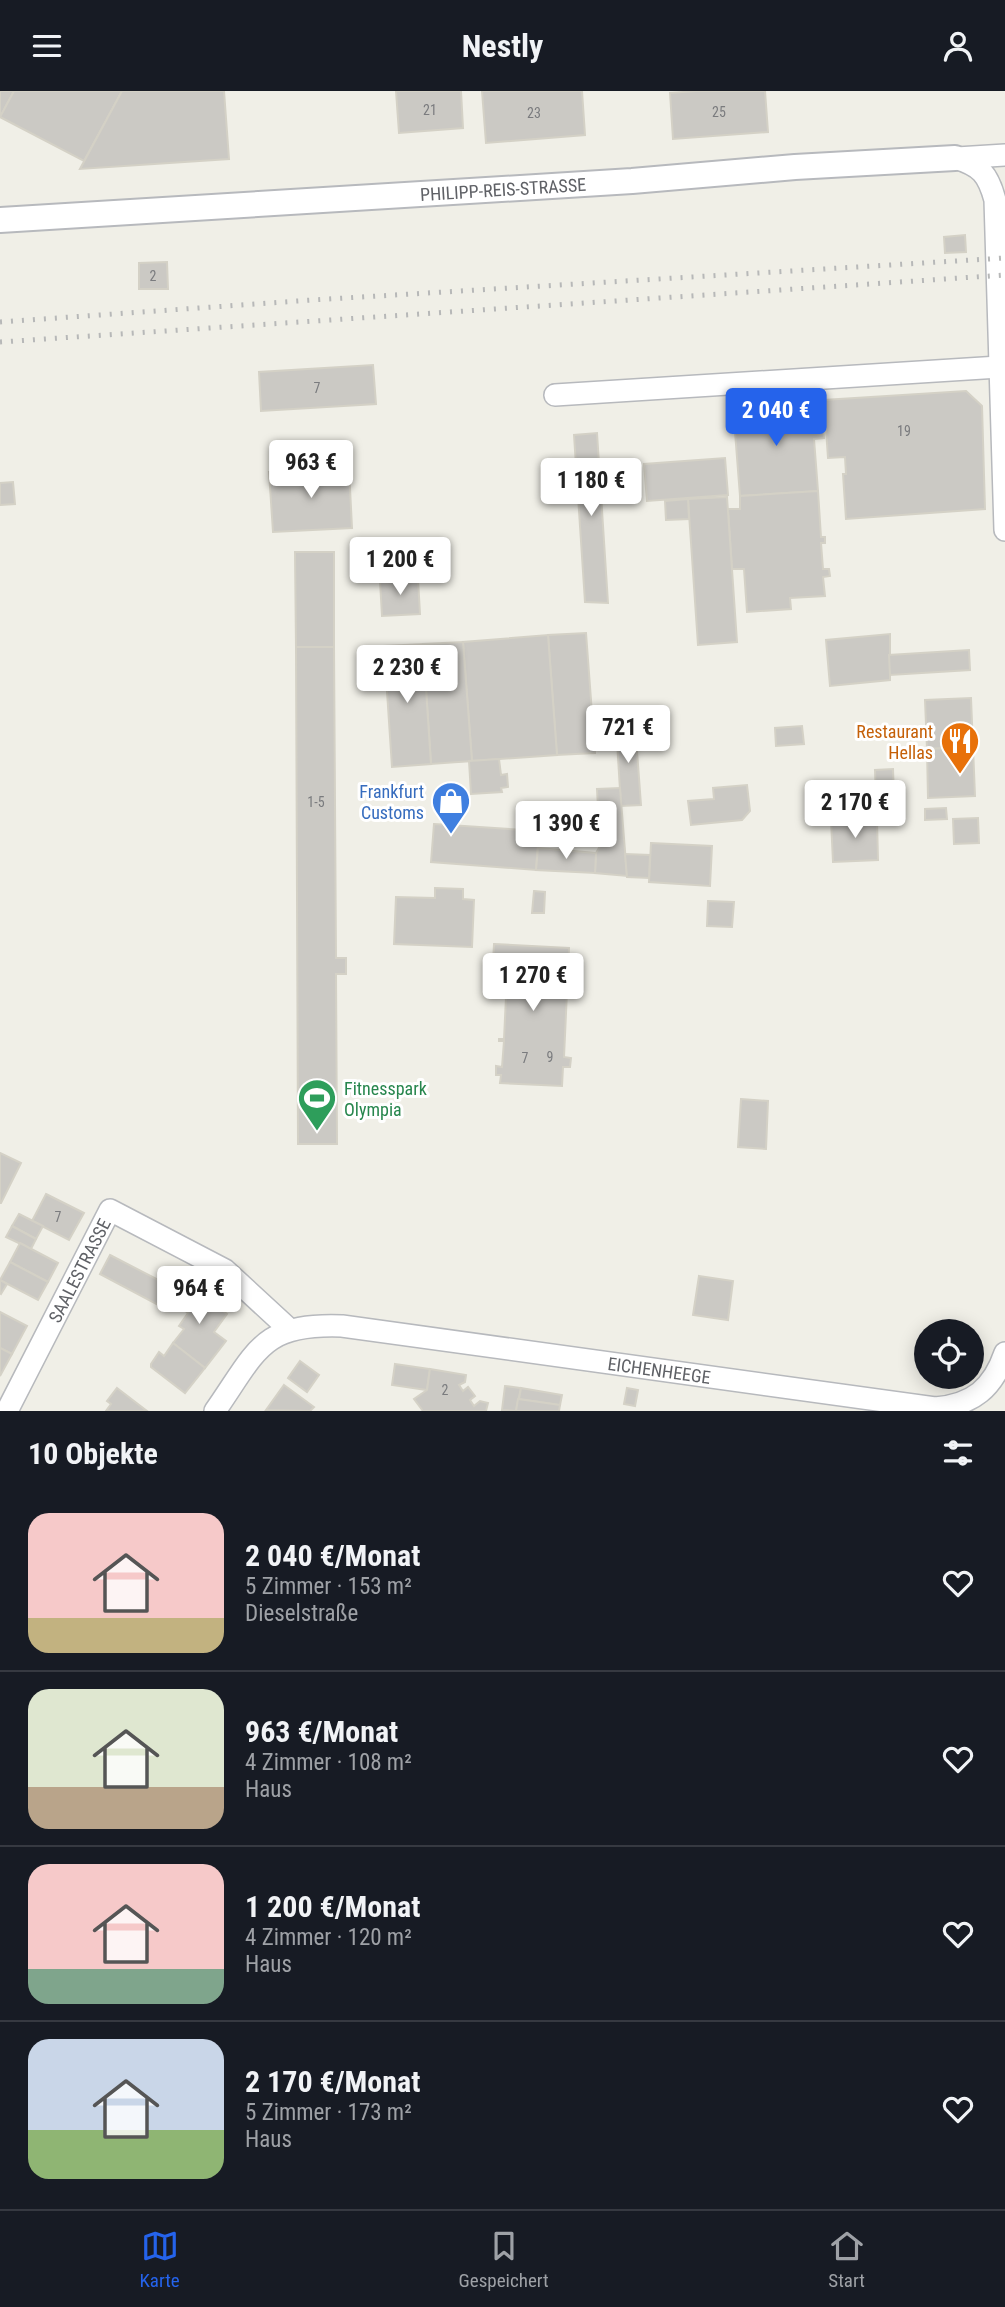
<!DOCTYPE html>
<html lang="de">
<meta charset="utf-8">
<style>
body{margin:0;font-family:"Roboto Condensed",sans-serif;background:#242831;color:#f1f3f6;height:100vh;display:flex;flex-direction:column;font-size:26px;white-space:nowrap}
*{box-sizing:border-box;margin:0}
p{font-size:23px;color:#9ea1a6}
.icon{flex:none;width:38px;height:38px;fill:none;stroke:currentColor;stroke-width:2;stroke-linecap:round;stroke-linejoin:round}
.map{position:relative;height:1320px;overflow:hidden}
.sheet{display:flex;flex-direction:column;background:#171b24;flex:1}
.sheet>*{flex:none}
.buttons{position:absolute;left:914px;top:1228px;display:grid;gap:14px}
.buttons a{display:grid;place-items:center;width:70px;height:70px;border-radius:50%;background:#171b24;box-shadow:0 4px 18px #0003;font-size:35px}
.price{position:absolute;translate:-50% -60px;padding:0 16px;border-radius:7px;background:#fff;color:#222;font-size:23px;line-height:46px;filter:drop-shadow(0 2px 4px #0008)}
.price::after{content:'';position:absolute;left:50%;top:42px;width:21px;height:16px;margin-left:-10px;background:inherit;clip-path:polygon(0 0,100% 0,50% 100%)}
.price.on{background:#2563eb;color:#fff}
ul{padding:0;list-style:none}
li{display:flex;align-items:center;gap:21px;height:175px;padding:0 28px}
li+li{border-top:2px solid #363941}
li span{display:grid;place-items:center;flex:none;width:196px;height:140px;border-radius:21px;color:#555}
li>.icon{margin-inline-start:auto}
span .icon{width:84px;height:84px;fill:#fffc;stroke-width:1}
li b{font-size:30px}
h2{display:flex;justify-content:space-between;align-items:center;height:84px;padding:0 28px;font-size:30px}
header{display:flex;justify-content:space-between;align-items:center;height:91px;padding:0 28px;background:#171b24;font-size:32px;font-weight:700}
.tabs{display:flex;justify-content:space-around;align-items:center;height:98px;border-top:2px solid #363941;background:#171b24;font-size:19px;color:#9ea1a6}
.tabs a{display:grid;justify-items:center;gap:4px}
.tabs .on{color:#2563eb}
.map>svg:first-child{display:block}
</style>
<header><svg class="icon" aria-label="menu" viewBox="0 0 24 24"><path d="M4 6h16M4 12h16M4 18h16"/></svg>Nestly<svg class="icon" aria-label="person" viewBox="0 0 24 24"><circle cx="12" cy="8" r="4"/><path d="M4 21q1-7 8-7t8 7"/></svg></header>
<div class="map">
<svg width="1005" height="1320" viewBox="0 0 1005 1320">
<rect width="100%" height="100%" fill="#f0efe7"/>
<!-- building -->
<g fill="#cbc9c4" stroke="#d4d1c6" stroke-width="2">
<path d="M 0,0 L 14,0 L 0,26 Z"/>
<path d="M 14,0 L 122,0 L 84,70 L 0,26 Z"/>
<path d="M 122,0 L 224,0 L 229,68 L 80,78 Z"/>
<path d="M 396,0 L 461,0 L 463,37 L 399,42 Z"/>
<path d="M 482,0 L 582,0 L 585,44 L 486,52 Z"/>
<path d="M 696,0 L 765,0 L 768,41 L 673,48 L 670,2 Z"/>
<path d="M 965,144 L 966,161 L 945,162 L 944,146 Z"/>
<path d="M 167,171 L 168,198 L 139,198 L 139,172 Z"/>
<path d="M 373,274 L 376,313 L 261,320 L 259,281 Z"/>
<path d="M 966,300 L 982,315 L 985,418 L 846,428 L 843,383 L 846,383 L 845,366 L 828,367 L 824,309 Z"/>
<path d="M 811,310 L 813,332 L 823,331 L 824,347 L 814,348 L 818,400 L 740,405 L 733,315 Z"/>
<path d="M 597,342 L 608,512 L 585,511 L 574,344 Z"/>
<path d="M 725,367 L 728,404 L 647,410 L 644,373 Z"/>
<path d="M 349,377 L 352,437 L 273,441 L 269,381 Z"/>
<path d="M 13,391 L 15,413 L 0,414 L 0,392 Z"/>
<path d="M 818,400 L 821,446 L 825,446 L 825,452 L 821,452 L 823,478 L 829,478 L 830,485 L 823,486 L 825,505 L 790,507 L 791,518 L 747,521 L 744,478 L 732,478 L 728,418 L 740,418 L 740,405 Z"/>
<path d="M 727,406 L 737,551 L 698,554 L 688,408 Z"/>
<path d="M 688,408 L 689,428 L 666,429 L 665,410 Z"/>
<path d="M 295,461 L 334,461 L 334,556 L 296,556 Z"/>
<path d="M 418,488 L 420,523 L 382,525 L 380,490 Z"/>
<path d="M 586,542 L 595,662 L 557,664 L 548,544 Z"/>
<path d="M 890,543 L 890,589 L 830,595 L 826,549 Z"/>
<path d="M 548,544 L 557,664 L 472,670 L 463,551 Z"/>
<path d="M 463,551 L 472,670 L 431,673 L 423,553 Z"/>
<path d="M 423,553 L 431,673 L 392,676 L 384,555 Z"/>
<path d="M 296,556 L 334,556 L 336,867 L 346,867 L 346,883 L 336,883 L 337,1053 L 298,1053 Z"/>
<path d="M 969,559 L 970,579 L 890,584 L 889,564 Z"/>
<path d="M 971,607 L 973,656 L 927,658 L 925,609 Z"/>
<path d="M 635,633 L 641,714 L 621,715 L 616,634 Z"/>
<path d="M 802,635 L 804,653 L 776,655 L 775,637 Z"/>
<path d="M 973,656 L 975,705 L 928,707 L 927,658 Z"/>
<path d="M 499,668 L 501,684 L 507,683 L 508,696 L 501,697 L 502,701 L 471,703 L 469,670 Z"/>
<path d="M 893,678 L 895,730 L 882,730 L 881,707 L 876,707 L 875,679 Z"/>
<path d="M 747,694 L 750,720 L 742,729 L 691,734 L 688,710 L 714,708 L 713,697 Z"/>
<path d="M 620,697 L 627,785 L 595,782 L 596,762 L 600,755 L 597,698 Z"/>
<path d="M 946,717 L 947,728 L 925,729 L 925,718 Z"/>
<path d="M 978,727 L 979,752 L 954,753 L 953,728 Z"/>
<path d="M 877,728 L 878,769 L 833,771 L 831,729 Z"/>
<path d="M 434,733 L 539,740 L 536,779 L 431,771 Z"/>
<path d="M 651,752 L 712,755 L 710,795 L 649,791 Z"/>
<path d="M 538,757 L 596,762 L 595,782 L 536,779 Z"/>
<path d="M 625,763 L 650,764 L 649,787 L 627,786 Z"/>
<path d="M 435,797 L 463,798 L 463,808 L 474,809 L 472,856 L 394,853 L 396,806 L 435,807 Z"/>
<path d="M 534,800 L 545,801 L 544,822 L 532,822 Z"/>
<path d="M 708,810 L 734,811 L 732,836 L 707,835 Z"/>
<path d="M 494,853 L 569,857 L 564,966 L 571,967 L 570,976 L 563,976 L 562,995 L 500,992 L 501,984 L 496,984 L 496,975 L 502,976 L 504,950 L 499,950 L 499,948 L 504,948 L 506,906 L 503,905 L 506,903 L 507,891 L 492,890 Z"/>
<path d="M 741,1008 L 768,1010 L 766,1058 L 738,1056 Z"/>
<path d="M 0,1062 L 21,1072 L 1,1112 L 0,1112 Z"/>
<path d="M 46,1103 L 84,1122 L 69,1149 L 32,1130 Z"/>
<path d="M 19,1123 L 43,1135 L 36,1148 L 12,1135 Z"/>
<path d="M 12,1135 L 36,1148 L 31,1158 L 6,1146 Z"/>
<path d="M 20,1152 L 58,1172 L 48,1191 L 10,1171 Z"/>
<path d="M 110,1164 L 170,1195 L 160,1215 L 100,1183 Z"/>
<path d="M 10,1171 L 48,1191 L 38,1209 L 0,1189 Z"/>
<path d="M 699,1185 L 733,1190 L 728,1229 L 693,1224 Z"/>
<path d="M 0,1189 L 7,1193 L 1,1203 L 0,1202 Z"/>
<path d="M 181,1189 L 227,1223 L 214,1241 L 226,1250 L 205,1277 L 173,1252 L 184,1238 L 179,1235 L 188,1222 L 169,1208 L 172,1209 L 184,1193 Z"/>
<path d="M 0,1221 L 27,1235 L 12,1263 L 0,1257 Z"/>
<path d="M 173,1252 L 205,1277 L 185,1302 L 151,1276 L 151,1273 L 159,1261 L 164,1265 Z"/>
<path d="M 0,1257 L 12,1263 L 0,1285 Z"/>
<path d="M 300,1270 L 319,1284 L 307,1301 L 288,1287 Z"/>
<path d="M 395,1273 L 430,1278 L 427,1299 L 392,1294 Z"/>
<path d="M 430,1278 L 466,1284 L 465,1291 L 459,1294 L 463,1300 L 468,1296 L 475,1305 L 470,1309 L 474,1315 L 480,1310 L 488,1312 L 486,1320 L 423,1320 L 414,1308 L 427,1299 Z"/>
<path d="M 284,1294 L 314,1316 L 310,1320 L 266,1319 Z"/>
<path d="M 505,1295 L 521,1297 L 516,1320 L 502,1319 Z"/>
<path d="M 117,1297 L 147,1320 L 106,1320 L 111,1313 L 107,1310 Z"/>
<path d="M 521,1297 L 562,1304 L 560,1314 L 519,1308 Z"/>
<path d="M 627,1297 L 638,1299 L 635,1315 L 624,1313 Z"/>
<path d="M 518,1308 L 560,1314 L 559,1320 L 516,1320 Z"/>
</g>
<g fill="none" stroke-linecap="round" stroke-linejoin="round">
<!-- minor casing -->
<g stroke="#b7b9bd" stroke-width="24">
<g id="minor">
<path d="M 955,67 C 981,75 988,83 995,109 L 1005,439"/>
<path d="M 957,67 L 1005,64"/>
<path d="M 555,304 L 999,276"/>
<path id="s1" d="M 7,1320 L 110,1119 L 225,1179 L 289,1238"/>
<path id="s2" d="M 215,1320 C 257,1260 261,1232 342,1235 L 935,1317 C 973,1314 993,1297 1005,1262"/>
</g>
</g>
<!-- tertiary casing -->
<g stroke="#b7b9bd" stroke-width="28">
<g id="tertiary">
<path id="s3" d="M 0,129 L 632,90 L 795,76 L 955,67"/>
</g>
</g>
<!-- minor -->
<use href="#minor" stroke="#fff" stroke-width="21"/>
<!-- tertiary -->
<use href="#tertiary" stroke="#fff" stroke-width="24"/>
<!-- rail -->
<g stroke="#b7b8b8" stroke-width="5" stroke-dasharray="2 9" stroke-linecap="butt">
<path d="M 0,231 L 312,209 L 1005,167"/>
<path d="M 0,251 L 1005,184"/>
</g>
</g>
<!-- icons -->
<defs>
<g id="restaurant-pin" transform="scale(2.0125)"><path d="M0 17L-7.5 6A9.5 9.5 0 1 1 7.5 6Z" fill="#e8710a" stroke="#fff"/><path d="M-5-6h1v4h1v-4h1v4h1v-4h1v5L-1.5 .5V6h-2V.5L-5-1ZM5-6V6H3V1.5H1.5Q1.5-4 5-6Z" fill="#fff"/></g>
<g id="shop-pin" transform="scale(2.0125)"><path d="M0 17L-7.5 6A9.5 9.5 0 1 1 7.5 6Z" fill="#3f7fe0" stroke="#fff"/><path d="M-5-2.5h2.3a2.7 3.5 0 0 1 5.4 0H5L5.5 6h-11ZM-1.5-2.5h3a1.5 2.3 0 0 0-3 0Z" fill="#fff"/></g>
<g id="stadium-pin" transform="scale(2.0125)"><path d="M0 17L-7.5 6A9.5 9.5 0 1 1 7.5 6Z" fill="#2e9e5b" stroke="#fff"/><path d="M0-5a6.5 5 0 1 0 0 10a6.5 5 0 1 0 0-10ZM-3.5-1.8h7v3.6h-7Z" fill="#fff"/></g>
</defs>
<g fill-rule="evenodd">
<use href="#restaurant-pin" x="960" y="650"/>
<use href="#shop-pin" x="451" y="710"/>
<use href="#stadium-pin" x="317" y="1007"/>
</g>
<g text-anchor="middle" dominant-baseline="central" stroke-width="6" stroke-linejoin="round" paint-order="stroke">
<!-- number labels -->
<g font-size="14" fill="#7a7b7e">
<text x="430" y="19">21</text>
<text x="719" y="21">25</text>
<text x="534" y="22">23</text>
<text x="153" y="185">2</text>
<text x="317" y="297">7</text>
<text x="904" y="340">19</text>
<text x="316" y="711">1-5</text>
<text x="550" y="966">9</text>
<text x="525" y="967">7</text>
<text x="58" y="1126">7</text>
<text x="445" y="1299">2</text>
</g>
<!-- street labels -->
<g font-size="18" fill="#5f6166" stroke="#fff">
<text stroke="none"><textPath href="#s3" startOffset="504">PHILIPP-REIS-STRASSE</textPath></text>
<text stroke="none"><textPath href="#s1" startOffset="158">SAALESTRASSE</textPath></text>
<text stroke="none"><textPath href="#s2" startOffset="485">EICHENHEEGE</textPath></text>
</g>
<!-- food labels -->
<g font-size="18" fill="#c56008" stroke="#fff" text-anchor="end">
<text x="933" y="640">Restaurant<tspan x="933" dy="21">Hellas</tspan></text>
</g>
<!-- shop labels -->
<g font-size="18" fill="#366cbe" stroke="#fff" text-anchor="end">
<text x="424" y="700">Frankfurt<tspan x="424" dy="21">Customs</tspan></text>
</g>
<!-- leisure labels -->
<g font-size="18" fill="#27864d" stroke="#fff" text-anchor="start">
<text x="344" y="997">Fitnesspark<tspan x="344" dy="21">Olympia</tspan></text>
</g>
</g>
</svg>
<div class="buttons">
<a><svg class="icon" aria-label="locate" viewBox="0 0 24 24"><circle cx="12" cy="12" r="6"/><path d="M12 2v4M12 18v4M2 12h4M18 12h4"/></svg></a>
</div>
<b class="price on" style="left:776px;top:357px">2 040 €</b>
<b class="price" style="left:311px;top:409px">963 €</b>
<b class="price" style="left:591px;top:427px">1 180 €</b>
<b class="price" style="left:400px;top:506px">1 200 €</b>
<b class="price" style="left:407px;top:614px">2 230 €</b>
<b class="price" style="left:628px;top:674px">721 €</b>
<b class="price" style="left:855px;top:749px">2 170 €</b>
<b class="price" style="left:566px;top:770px">1 390 €</b>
<b class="price" style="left:533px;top:922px">1 270 €</b>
<b class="price" style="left:199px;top:1235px">964 €</b>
</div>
<section class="sheet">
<h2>10 Objekte<svg class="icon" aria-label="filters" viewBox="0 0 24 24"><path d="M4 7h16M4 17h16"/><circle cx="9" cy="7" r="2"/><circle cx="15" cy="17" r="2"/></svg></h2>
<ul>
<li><span style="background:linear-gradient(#f6c9c9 75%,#c2b280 0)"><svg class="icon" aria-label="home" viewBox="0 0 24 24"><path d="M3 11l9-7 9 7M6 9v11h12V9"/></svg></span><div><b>2 040 €/Monat</b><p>5 Zimmer · 153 m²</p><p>Dieselstraße</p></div><svg class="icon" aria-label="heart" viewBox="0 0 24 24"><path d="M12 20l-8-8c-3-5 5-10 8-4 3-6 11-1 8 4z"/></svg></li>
<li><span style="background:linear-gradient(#dfe7d0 70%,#b9a48a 0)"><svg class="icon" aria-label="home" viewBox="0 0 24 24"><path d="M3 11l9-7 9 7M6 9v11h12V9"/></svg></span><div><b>963 €/Monat</b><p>4 Zimmer · 108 m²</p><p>Haus</p></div><svg class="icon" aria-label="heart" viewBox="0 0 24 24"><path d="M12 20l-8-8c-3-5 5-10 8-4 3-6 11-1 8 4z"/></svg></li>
<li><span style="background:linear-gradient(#f6c9c9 75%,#7fa58c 0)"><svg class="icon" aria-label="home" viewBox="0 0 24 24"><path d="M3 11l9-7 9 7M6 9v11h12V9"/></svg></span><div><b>1 200 €/Monat</b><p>4 Zimmer · 120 m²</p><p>Haus</p></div><svg class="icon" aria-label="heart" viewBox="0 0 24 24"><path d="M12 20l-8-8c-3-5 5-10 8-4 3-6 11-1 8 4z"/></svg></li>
<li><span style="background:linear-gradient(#c9d6e8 65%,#8fb573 0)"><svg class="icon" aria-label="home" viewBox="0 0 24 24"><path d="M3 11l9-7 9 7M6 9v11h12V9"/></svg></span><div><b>2 170 €/Monat</b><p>5 Zimmer · 173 m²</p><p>Haus</p></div><svg class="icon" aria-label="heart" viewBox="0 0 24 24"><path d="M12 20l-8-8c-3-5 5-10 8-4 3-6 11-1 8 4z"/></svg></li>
</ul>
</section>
<nav class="tabs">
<a class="on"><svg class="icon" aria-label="map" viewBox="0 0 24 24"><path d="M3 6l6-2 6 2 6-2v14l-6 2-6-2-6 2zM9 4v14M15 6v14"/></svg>Karte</a>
<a><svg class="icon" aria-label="saved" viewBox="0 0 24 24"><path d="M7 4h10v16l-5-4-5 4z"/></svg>Gespeichert</a>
<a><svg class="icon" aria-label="home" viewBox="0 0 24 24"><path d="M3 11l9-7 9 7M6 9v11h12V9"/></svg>Start</a>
</nav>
